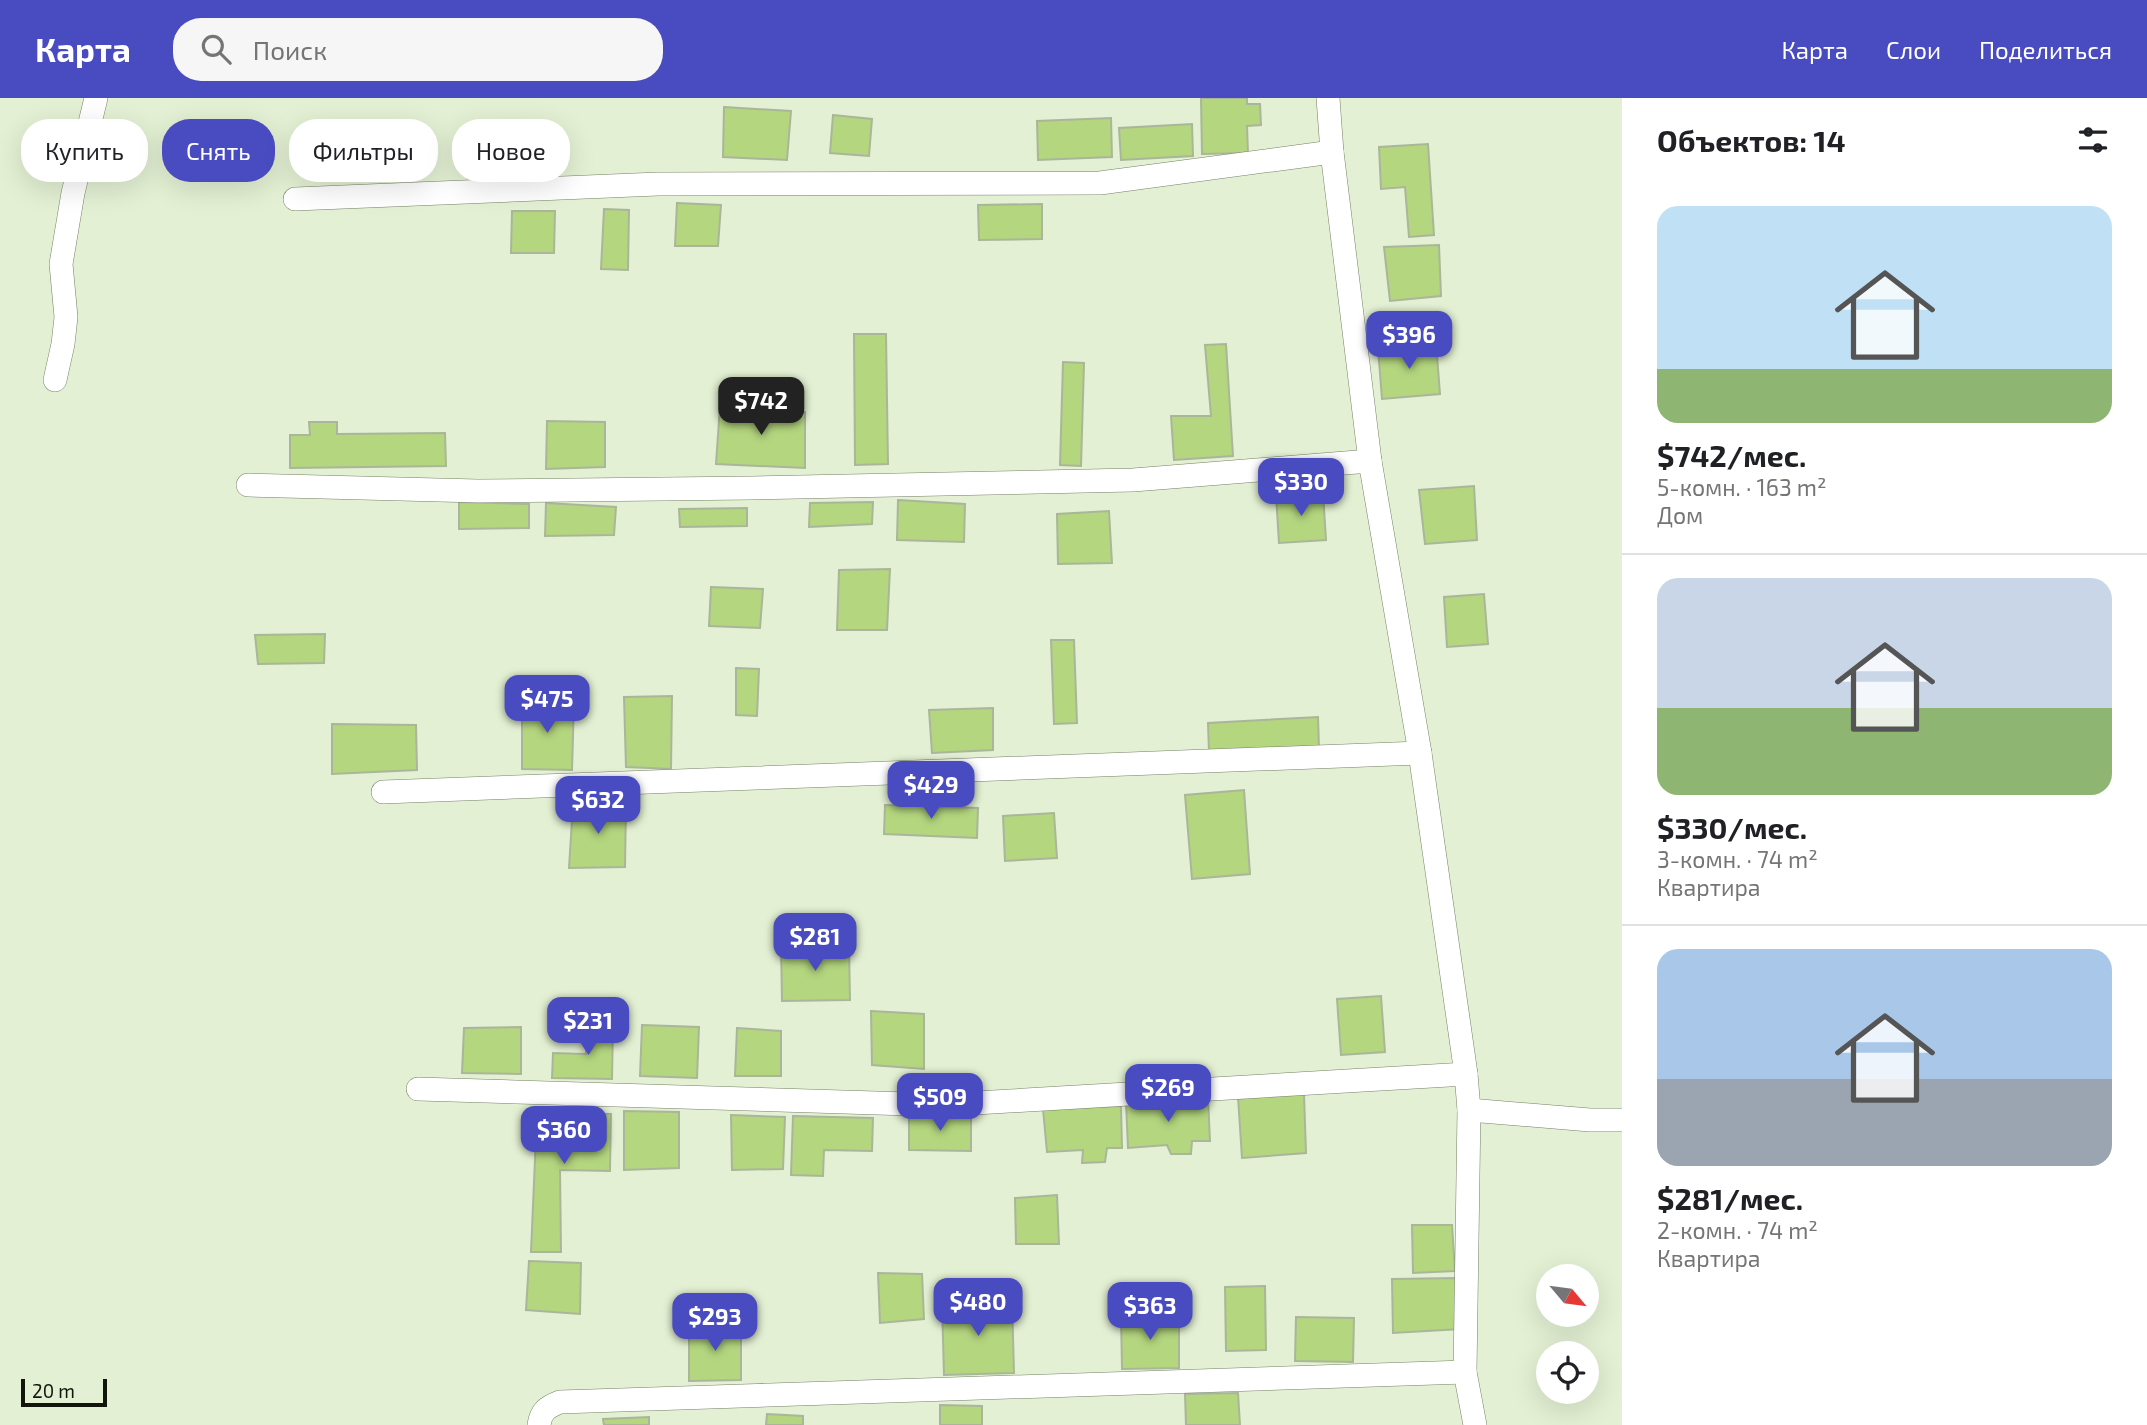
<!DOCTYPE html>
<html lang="ru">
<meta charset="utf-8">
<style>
body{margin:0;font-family:"Exo 2",sans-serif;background:#f6f6f6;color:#202124;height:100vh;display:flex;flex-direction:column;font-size:26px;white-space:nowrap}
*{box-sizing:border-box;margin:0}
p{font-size:23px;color:#757577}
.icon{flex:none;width:38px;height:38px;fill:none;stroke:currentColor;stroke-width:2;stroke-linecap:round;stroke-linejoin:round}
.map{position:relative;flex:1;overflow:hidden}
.sheet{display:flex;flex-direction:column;background:#fff;width:525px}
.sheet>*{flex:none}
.top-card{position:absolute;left:21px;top:21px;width:665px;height:63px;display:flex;gap:14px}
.needle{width:46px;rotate:119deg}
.controls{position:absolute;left:1536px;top:1166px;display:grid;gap:14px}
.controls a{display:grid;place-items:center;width:63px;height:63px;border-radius:50%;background:#fff;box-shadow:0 7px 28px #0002;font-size:35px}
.scale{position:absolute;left:21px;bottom:18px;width:86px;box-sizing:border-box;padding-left:7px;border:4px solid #11150b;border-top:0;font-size:19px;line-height:24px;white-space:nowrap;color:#11150b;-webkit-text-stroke:5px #e3f0d3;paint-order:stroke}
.price{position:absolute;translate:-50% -60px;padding:0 16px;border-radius:14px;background:#494bc1;color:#fff;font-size:23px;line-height:46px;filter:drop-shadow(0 2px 4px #0008)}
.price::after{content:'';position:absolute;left:50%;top:42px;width:21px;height:16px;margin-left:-10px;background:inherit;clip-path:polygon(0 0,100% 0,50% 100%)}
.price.selected{background:#222;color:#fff}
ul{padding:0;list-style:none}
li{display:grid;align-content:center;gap:14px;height:371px;padding:0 35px}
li+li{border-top:2px solid #e0e0e0}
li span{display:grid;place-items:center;height:217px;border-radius:21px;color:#555}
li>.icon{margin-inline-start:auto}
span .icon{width:126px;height:126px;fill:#fffc;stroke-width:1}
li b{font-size:30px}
h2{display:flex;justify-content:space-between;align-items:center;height:84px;padding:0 35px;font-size:30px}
.chip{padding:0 24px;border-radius:28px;background:#fff;box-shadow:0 7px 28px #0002;font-size:24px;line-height:63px}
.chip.selected{background:#494bc1;color:#fff}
header{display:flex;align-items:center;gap:42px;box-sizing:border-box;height:98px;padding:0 35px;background:#494bc1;color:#fff}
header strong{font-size:33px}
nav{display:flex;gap:38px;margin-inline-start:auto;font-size:24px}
.search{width:490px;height:63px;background:#f6f6f6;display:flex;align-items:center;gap:18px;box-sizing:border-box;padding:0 24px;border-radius:28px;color:#757577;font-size:26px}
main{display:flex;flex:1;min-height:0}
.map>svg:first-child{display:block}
</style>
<header>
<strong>Карта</strong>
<div class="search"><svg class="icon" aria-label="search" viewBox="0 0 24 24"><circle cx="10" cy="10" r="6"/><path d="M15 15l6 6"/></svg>Поиск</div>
<nav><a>Карта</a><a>Слои</a><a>Поделиться</a></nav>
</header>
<main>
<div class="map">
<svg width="1622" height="1327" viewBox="0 0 1622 1327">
<rect width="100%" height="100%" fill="#e3f0d3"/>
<!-- building -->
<g fill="#b4d67f" stroke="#aab69a" stroke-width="2">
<path d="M 1201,0 L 1247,0 L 1247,6 L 1260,6 L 1261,27 L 1247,28 L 1248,55 L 1202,56 Z"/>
<path d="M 724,9 L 791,13 L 787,62 L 723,59 Z"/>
<path d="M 833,17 L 872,21 L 869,58 L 830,55 Z"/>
<path d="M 1111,20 L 1112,59 L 1038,62 L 1037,23 Z"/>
<path d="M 1192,26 L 1193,58 L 1121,62 L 1119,30 Z"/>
<path d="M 1428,46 L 1434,137 L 1409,139 L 1405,89 L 1381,91 L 1379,49 Z"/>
<path d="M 677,105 L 721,107 L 718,148 L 675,148 Z"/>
<path d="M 1042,106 L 1042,141 L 979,142 L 978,107 Z"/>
<path d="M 604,111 L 629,112 L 628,172 L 601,171 Z"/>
<path d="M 512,113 L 555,113 L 554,155 L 511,155 Z"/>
<path d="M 1439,147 L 1441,198 L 1390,203 L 1384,149 Z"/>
<path d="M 854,236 L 886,236 L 888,366 L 855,367 Z"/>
<path d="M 1436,245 L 1440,296 L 1382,301 L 1378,250 Z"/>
<path d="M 1226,246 L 1233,358 L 1174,362 L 1171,318 L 1211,318 L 1205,247 Z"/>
<path d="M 1063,264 L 1084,265 L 1081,368 L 1060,367 Z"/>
<path d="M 769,307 L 771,315 L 805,314 L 805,370 L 716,366 L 720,308 Z"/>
<path d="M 547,323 L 605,324 L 605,369 L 546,371 Z"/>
<path d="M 309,324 L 337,324 L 337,336 L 445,335 L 446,368 L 290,370 L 290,337 L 310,337 Z"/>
<path d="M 1474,388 L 1477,442 L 1425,446 L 1419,392 Z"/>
<path d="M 1323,395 L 1326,442 L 1279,445 L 1276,397 Z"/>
<path d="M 898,402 L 965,406 L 964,444 L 897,442 Z"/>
<path d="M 459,404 L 529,406 L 529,430 L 459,431 Z"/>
<path d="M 873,404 L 872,426 L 809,429 L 810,405 Z"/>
<path d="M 546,405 L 616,409 L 614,437 L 545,438 Z"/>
<path d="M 747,410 L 747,428 L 680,429 L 679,411 Z"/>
<path d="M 1109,413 L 1112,465 L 1058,466 L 1057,416 Z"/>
<path d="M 890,471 L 887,532 L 837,532 L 839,472 Z"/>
<path d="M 711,489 L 763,491 L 760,530 L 709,528 Z"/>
<path d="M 1484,496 L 1488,546 L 1447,549 L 1444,499 Z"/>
<path d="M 325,536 L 324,565 L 258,566 L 255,537 Z"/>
<path d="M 1051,542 L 1074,542 L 1077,625 L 1054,626 Z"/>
<path d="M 736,570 L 759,571 L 757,618 L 736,617 Z"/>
<path d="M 672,598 L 671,671 L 626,669 L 624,599 Z"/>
<path d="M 522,602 L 574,604 L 572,672 L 522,671 Z"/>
<path d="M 993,610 L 993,652 L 932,655 L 929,612 Z"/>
<path d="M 1318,619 L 1319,650 L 1209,655 L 1208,625 Z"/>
<path d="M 332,626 L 416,627 L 417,672 L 332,676 Z"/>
<path d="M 1244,692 L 1250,776 L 1192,781 L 1185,697 Z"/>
<path d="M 573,706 L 626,707 L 625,769 L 569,770 Z"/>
<path d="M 885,707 L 978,710 L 977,740 L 884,736 Z"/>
<path d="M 1054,715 L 1057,760 L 1005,763 L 1003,718 Z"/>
<path d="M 781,848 L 849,848 L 850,902 L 782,903 Z"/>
<path d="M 1381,898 L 1385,954 L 1341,957 L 1337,901 Z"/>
<path d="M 871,913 L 924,916 L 924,971 L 872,967 Z"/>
<path d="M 642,927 L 699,929 L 697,980 L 640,978 Z"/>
<path d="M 587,928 L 613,928 L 612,981 L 552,980 L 553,955 L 586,956 Z"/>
<path d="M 521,929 L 521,976 L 462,975 L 464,930 Z"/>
<path d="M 737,930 L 781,933 L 781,978 L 735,978 Z"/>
<path d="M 1304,996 L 1306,1055 L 1242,1060 L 1238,999 Z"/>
<path d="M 1208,1000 L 1210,1043 L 1192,1043 L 1191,1056 L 1171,1056 L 1167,1047 L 1128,1050 L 1126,1004 Z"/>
<path d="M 1121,1008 L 1122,1050 L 1107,1050 L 1105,1064 L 1082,1065 L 1083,1052 L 1047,1054 L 1043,1011 Z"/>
<path d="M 624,1013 L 679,1014 L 679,1070 L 624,1072 Z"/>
<path d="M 537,1015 L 611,1016 L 610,1073 L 560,1072 L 561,1154 L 531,1154 Z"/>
<path d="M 909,1016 L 971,1019 L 971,1053 L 909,1052 Z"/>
<path d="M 731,1017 L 785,1019 L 783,1071 L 732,1072 Z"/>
<path d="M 793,1018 L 873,1020 L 872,1053 L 824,1052 L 823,1078 L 791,1077 Z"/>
<path d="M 1057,1097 L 1059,1146 L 1016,1146 L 1015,1100 Z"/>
<path d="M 1412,1127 L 1452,1127 L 1455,1173 L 1413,1175 Z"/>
<path d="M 529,1163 L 581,1165 L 580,1216 L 526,1212 Z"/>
<path d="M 878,1175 L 922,1176 L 924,1221 L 880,1225 Z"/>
<path d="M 1458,1180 L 1461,1231 L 1393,1235 L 1392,1181 Z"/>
<path d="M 1265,1188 L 1266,1252 L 1226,1253 L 1225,1189 Z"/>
<path d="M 1012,1203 L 1014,1275 L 944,1277 L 942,1205 Z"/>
<path d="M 1179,1217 L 1179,1270 L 1122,1271 L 1121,1218 Z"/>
<path d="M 1296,1219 L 1354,1220 L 1353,1264 L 1295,1263 Z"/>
<path d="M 741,1228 L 741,1282 L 689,1283 L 689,1229 Z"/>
<path d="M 1238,1295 L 1240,1327 L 1186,1327 L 1185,1296 Z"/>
<path d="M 940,1307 L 982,1308 L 982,1327 L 940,1327 Z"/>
<path d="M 767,1316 L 803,1318 L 803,1327 L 766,1327 Z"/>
<path d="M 649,1319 L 649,1327 L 604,1327 L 603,1321 Z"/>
</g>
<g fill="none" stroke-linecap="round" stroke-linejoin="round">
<!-- street casing -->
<g stroke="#768167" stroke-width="24">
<g id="street">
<path d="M 1328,0 L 1332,54 L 1370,363 L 1420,655 L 1466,976 L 1469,1012 L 1465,1274 L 1475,1327"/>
<path d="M 295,101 L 658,86 L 1100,85 L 1332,54"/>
<path d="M 55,282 L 63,246 L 66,219 L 61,166 L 73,95 L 96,0"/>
<path d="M 248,387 L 478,393 L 752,390 L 1133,382 L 1370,363"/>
<path d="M 383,694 L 1420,655"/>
<path d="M 418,991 L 942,1007 L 1466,976"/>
<path d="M 1469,1012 L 1590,1022 L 1622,1022"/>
<path d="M 539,1327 C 541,1313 547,1309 560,1304 L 1465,1274"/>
</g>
</g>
<!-- street -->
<use href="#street" stroke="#fff" stroke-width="23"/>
</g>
</svg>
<div class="controls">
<a><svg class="needle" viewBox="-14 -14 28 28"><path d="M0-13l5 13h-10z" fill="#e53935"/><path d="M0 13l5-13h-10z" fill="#757577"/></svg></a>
<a><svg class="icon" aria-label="locate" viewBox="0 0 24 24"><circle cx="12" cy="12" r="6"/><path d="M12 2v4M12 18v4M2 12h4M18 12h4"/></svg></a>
</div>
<div class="scale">20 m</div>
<b class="price" style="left:1409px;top:273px">$396</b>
<b class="price selected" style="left:761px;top:339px">$742</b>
<b class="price" style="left:1301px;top:420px">$330</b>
<b class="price" style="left:547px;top:637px">$475</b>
<b class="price" style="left:931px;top:723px">$429</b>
<b class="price" style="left:598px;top:738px">$632</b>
<b class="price" style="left:815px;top:875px">$281</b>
<b class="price" style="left:588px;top:959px">$231</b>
<b class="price" style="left:1168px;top:1026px">$269</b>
<b class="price" style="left:940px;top:1035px">$509</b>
<b class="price" style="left:564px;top:1068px">$360</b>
<b class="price" style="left:978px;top:1240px">$480</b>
<b class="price" style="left:1150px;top:1244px">$363</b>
<b class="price" style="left:715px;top:1255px">$293</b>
<div class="top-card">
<a class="chip">Купить</a>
<a class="chip selected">Снять</a>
<a class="chip">Фильтры</a>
<a class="chip">Новое</a>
</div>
</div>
<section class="sheet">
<h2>Объектов: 14<svg class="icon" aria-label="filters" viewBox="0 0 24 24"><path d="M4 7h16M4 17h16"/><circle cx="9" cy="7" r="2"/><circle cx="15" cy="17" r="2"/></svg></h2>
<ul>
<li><span style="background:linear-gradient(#bfe0f5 75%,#8fb573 0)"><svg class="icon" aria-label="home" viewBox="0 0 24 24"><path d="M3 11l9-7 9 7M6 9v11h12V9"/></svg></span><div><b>$742/мес.</b><p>5-комн. · 163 m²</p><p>Дом</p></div></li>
<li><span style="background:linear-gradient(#c9d6e8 60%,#8fb573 0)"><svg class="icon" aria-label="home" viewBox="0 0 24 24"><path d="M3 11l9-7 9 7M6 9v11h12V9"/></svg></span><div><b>$330/мес.</b><p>3-комн. · 74 m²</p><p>Квартира</p></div></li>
<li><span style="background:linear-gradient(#a9c7e8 60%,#9aa5b1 0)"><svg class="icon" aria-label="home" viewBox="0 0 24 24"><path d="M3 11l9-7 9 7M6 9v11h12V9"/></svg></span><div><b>$281/мес.</b><p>2-комн. · 74 m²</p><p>Квартира</p></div></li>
</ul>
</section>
</main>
